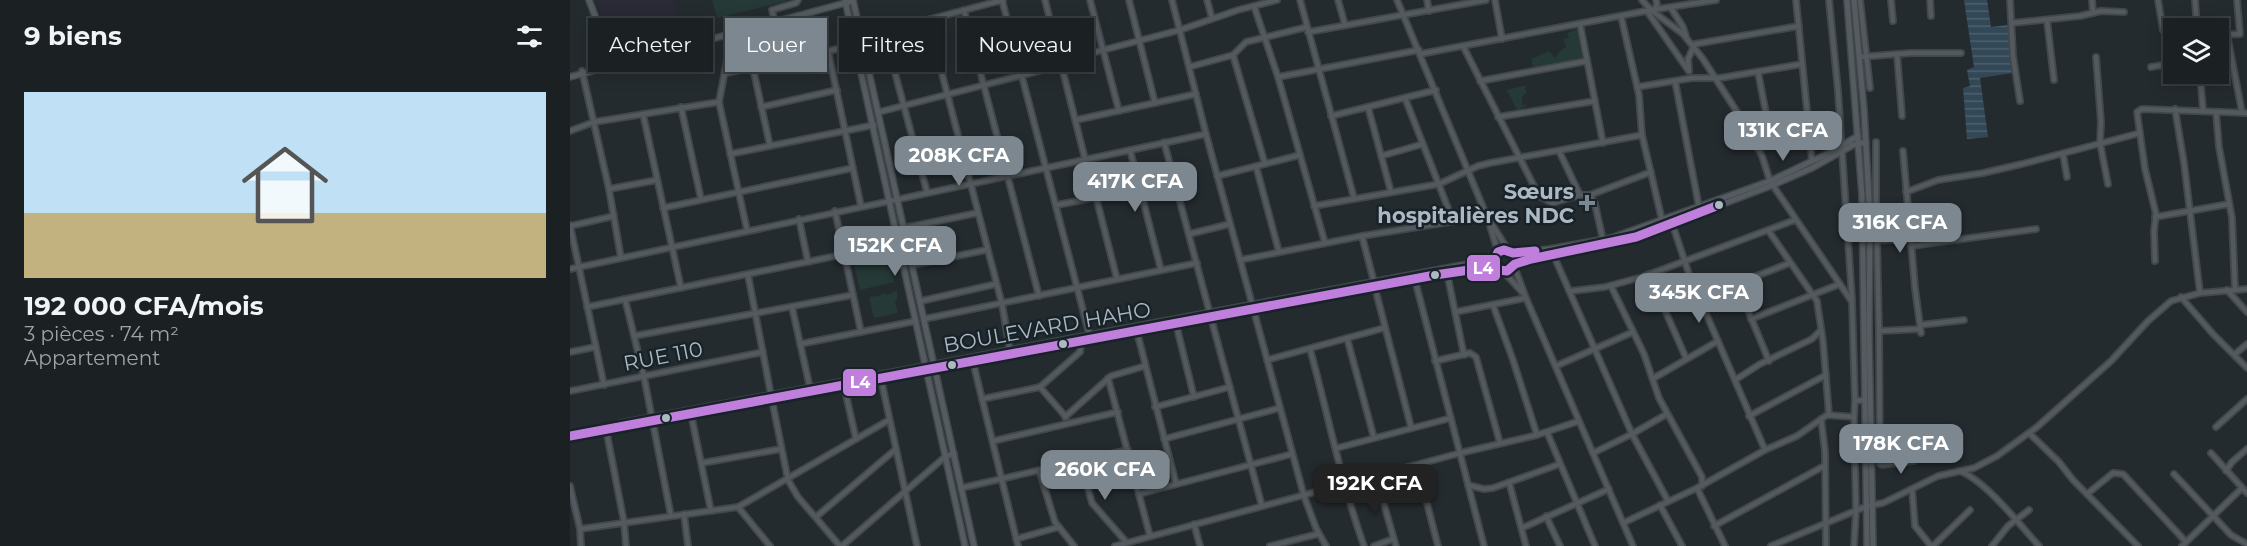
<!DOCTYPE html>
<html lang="fr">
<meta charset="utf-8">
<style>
body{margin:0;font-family:Montserrat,sans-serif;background:#24282b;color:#f1f3f6;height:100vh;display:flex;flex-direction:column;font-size:22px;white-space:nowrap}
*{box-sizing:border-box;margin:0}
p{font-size:20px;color:#a0a3a6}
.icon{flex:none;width:33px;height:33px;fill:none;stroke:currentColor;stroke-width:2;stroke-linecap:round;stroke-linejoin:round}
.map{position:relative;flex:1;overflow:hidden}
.sheet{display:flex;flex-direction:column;background:#1b2023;width:570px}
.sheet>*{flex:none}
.guide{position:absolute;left:18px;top:18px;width:570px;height:54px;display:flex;gap:12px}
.tools{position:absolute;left:1593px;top:18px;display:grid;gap:12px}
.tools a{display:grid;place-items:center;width:66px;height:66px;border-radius:0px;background:#1b2023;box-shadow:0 3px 15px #0003,0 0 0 2px #393e41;font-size:30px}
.price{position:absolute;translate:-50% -51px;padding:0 14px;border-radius:12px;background:#7c878f;color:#fff;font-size:20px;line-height:39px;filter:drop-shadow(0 2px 3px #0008)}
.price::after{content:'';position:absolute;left:50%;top:36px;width:18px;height:14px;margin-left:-9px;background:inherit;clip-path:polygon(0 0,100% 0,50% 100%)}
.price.current{background:#222;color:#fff}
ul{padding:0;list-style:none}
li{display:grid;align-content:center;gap:12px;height:318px;padding:0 24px}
li span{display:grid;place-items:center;height:186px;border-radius:0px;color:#555}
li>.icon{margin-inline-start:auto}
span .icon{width:108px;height:108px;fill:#fffc;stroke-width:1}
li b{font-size:26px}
h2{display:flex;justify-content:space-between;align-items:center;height:72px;padding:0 24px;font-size:26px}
.pill{padding:0 21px;border-radius:0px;background:#1b2023;box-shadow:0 3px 15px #0003,0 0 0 2px #393e41;font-size:21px;line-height:54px}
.pill.current{background:#7c878f;color:#fff}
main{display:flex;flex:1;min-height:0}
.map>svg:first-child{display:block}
</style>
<main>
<section class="sheet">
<h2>9 biens<svg class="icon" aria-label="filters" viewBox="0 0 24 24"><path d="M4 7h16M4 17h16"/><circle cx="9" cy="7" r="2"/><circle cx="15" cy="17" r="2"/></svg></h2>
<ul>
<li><span style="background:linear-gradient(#bfe0f5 65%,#c2b280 0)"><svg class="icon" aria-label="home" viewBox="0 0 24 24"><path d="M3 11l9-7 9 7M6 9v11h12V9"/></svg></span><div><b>192 000 CFA/mois</b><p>3 pièces · 74 m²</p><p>Appartement</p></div></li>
</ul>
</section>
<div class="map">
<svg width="1677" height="546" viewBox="0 0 1677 546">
<defs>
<pattern id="water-rules" width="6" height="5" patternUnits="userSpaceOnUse" patternTransform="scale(1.5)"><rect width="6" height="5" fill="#324857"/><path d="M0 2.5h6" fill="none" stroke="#4d606e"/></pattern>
</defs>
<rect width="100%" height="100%" fill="#242b2f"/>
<!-- medical -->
<path fill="#292a35" d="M 26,0 L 102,0 L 107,15 L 39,34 Z"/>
<!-- green -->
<g fill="#253936">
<path d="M 142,0 L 220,0 L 147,18 Z"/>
<path d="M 1007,29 L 1012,58 L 963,68 L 961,57 L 964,58 L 979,51 L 985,58 L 990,51 L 996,47 L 993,39 L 999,38 L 997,33 Z"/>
<path d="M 957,85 L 955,89 L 957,92 L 952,97 L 952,105 L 956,104 L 956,106 L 947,110 L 937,90 Z"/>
<path d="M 318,256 L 324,282 L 290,290 L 284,264 Z"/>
<path d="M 327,290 L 327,299 L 325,302 L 328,313 L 304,318 L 299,297 L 308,296 L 314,293 L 317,295 Z"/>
</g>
<!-- water -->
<path fill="url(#water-rules)" d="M 1394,0 L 1417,0 L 1421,27 L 1438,25 L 1442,73 L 1410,78 L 1418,137 L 1397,139 L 1393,88 L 1400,86 L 1397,70 L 1404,67 Z"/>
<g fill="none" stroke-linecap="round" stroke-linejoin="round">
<!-- minor casing -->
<g stroke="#42474a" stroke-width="8">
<g id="minor">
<path d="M 432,0 L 520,337"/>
<path d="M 475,0 L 515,159"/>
<path d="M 520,0 L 549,111"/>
<path d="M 559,0 L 585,103"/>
<path d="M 602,0 L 636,134 L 734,496 L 746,528 L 756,546"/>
<path d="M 637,0 L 642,18"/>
<path d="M 730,0 L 784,198"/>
<path d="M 768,0 L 775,25"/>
<path d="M 827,0 L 918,219 L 928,252"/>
<path d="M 857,0 L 859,11"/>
<path d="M 925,0 L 932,39"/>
<path d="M 1072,0 L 1081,10 L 1113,34 L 1133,59 L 1178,129 L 1192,156 L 1200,181 L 1282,302 L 1285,401"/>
<path d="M 1226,0 L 1242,161"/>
<path d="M 1259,0 L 1268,91 L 1282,299"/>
<path d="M 1290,0 L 1300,88"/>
<path d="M 1321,0 L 1323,21"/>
<path d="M 1360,0 L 1361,16"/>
<path d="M 1440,0 L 1443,56 L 1450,101"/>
<path d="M 1522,0 L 1523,13"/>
<path d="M 1588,0 L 1593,30 L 1597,35 L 1604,33"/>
<path d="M 1625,0 L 1627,28"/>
<path d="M 684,6 L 708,77 L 755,243"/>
<path d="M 1101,8 L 1113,27 L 1116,36"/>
<path d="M 1085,9 L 1087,4 L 1086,0"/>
<path d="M 394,10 L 469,296"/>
<path d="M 1077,11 L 1118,70"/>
<path d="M 1051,16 L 1069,95 L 1072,135 L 1092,220"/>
<path d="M 204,19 L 202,10 L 226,3 L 228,0"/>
<path d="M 358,20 L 432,304 L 440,351"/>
<path d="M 1477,20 L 1484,80"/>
<path d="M 1442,23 L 1510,16 L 1531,11 L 1554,12"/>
<path d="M 1010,24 L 1033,143"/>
<path d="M 314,32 L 357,192"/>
<path d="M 738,32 L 916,0"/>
<path d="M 162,34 L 149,102 L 177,230"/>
<path d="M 1657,34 L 1672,112"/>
<path d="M 1648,35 L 1670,34 L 1667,0"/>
<path d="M 292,37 L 433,0"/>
<path d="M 893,46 L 969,196 L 982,203 L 1010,195 L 1020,195 L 1025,204 L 1033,240"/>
<path d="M 258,51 L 291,206"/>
<path d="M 850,54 L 1081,10 L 1146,0"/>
<path d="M 1327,54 L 1332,116"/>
<path d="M 663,55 L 695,164"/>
<path d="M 1289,57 L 1341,53 L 1391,53"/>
<path d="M 1526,57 L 1531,122 L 1530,143 L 1538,184"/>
<path d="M 491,61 L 610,30 L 668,10 L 707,0"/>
<path d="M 619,67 L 663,55 L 676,42 L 737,27"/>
<path d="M 1581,67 L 1604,63"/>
<path d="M 183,68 L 200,146"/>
<path d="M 12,71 L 39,189 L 51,258"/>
<path d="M 1119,71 L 1118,59 L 1125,44 L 1229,26"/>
<path d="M 1188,72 L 1201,139 L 1188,149"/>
<path d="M 156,73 L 286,45"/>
<path d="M 1630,74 L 1633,110"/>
<path d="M 708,77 L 849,50"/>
<path d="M 910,81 L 1017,61"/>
<path d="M 1105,81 L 1129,207"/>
<path d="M 1067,87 L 1122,78 L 1150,78 L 1232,64"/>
<path d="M 835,98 L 883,221"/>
<path d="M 111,107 L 131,199"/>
<path d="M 191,107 L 267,90"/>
<path d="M 798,107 L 821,192"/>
<path d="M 1605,109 L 1614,163 L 1630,293"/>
<path d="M 309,112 L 492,65"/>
<path d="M 1646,112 L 1649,147 L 1662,218 L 1665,289"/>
<path d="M 73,114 L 111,288"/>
<path d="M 761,116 L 866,90"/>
<path d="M 928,117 L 1025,101"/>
<path d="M 506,120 L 626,94"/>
<path d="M 0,131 L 24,122 L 149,102"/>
<path d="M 594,142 L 640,314"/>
<path d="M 560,150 L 591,270"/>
<path d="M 989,151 L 1010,195"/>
<path d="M 1333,151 L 1345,288 L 1351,333"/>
<path d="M 160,154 L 304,125"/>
<path d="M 1493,154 L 1497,177"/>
<path d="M 811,156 L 853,144"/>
<path d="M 686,166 L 709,252"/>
<path d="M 647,176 L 730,155"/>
<path d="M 39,189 L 87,180"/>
<path d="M 1336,192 L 1368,180 L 1413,173 L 1452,164 L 1570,133"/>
<path d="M 1020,195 L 1081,172"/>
<path d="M 526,197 L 547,279"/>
<path d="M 487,205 L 570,189"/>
<path d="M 744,206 L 869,184 L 908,166 L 920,163 L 1072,135"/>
<path d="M 93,208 L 283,168"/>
<path d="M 265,211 L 291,332"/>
<path d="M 1585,217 L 1659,204"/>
<path d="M 229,219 L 238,262"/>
<path d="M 1305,220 L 1307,241 L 1340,238"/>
<path d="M 1306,221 L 1306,142"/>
<path d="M 921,223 L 938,250"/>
<path d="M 1102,223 L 1119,274 L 1195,450"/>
<path d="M 0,225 L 34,385"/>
<path d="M 0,226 L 44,216"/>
<path d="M 334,228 L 407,213"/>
<path d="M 1198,230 L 1247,301 L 1253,341 L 1259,415"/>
<path d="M 619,234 L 660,224"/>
<path d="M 792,236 L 804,282"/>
<path d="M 1307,241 L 1309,331 L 1350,329"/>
<path d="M 1341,246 L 1466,229"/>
<path d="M 983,254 L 1062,434 L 1023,453"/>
<path d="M 670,260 L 792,236 L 916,216"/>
<path d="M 1585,261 L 1584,231 L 1586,214 L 1575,169 L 1567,112 L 1572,109 L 1677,113"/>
<path d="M 343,265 L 416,250"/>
<path d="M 944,266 L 956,298 L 1063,546"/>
<path d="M 0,269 L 636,134"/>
<path d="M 933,271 L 952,292"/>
<path d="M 877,273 L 894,355"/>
<path d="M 1079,274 L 1116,358"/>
<path d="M 178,275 L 201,395"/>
<path d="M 845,280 L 914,546"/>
<path d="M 1167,284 L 1199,361"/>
<path d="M 1041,286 L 1074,354 L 1089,398 L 1132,477 L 1132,486"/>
<path d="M 805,288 L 841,427"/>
<path d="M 1657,290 L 1677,312"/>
<path d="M 1001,291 L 1035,287 L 1072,277 L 1225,220"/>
<path d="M 1611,297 L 1643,334 L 1677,368"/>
<path d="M 1130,298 L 1220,263"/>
<path d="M 55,299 L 74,377 L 101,516"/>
<path d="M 351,301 L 426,284"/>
<path d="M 923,305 L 943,360 L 967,435"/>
<path d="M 17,307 L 329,243"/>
<path d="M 222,307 L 240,388"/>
<path d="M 885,312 L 956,298"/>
<path d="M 641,318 L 692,506"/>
<path d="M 354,319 L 627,263"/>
<path d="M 1181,319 L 1270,284"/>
<path d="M 607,321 L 606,324 L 624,397"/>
<path d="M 1350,325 L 1394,320"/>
<path d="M 566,328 L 606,484"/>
<path d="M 1309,331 L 1310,464 L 1312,465 L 1344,461"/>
<path d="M 64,336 L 283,295"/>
<path d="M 777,338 L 804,438"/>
<path d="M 230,344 L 346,321"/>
<path d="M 740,349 C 758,414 771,482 794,546"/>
<path d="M 0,352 L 25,347"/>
<path d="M 1665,354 L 1677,344"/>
<path d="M 697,360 L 814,328"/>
<path d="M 865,361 L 900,353 L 906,357 L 930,443"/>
<path d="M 403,362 L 448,546"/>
<path d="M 986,366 L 1063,332"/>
<path d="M 538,378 L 580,536"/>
<path d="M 1084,378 L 1148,341"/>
<path d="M 311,379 L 347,546"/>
<path d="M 1165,380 L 1190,364 L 1242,339 L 1251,330"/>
<path d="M 274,386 L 286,439"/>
<path d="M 470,387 L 496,417"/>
<path d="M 0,391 L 193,352"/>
<path d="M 412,399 L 470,387 L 510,352 L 511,342"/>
<path d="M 202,400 L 218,480 L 228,497 L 270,546"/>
<path d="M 585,407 L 660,387"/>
<path d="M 121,414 L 141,511"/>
<path d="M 1097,414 L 1062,434 L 1098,501"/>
<path d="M 1179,416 L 1256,375"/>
<path d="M 495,417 L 541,376 L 575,366"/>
<path d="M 1251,419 L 1255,451 L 1256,546"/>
<path d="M 1646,427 L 1677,399"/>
<path d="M 36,429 L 54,522 L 56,546"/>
<path d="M 977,432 L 1025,546"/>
<path d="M 1459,433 L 1489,462 L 1503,480 L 1568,546"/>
<path d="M 594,439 L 710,408"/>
<path d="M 423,441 L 548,412"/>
<path d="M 767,448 L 881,418"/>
<path d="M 1641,453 L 1677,493"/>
<path d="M 510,461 L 522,503 L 557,543"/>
<path d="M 132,463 L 211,449"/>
<path d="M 847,465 L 868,546"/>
<path d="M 469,470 L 485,522 L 504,546"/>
<path d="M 1390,471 C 1417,482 1449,524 1469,546"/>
<path d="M 1656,471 L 1662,462 L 1677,449"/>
<path d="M 1604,474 L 1661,535 L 1677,544"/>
<path d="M 806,477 L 826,546"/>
<path d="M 939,482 L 956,546"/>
<path d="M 898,485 L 914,489 L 923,488 L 990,464"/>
<path d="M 0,486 L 10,529 L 11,546"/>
<path d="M 391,488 L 558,450"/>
<path d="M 1127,488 L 1155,546"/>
<path d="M 1342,489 L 1345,526 L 1361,546"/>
<path d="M 569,494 L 722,454"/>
<path d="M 1517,494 L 1543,473 L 1553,474 L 1616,542"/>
<path d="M 1090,505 L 1112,546"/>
<path d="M 168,507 L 200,546"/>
<path d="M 114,514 L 118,546"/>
<path d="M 976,516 L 990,546"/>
<path d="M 246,517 L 326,449"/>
<path d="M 1053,523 L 1127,488 L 1195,450 L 1227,436 L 1257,415 L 1284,417 L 1285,401 L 1294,400"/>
<path d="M 624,524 L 630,546"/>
<path d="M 1144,526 L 1254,466"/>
<path d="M 952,528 L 1039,489"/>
<path d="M 10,529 L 168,507 L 319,420"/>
<path d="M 446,539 L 489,527"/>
<path d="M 272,546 L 376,456 L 384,454"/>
<path d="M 545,546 L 890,453 L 967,435 L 1009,421"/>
<path d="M 700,546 L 748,534"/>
<path d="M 804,546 L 823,539"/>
<path d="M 1201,546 L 1297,506 L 1313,503 L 1368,476 L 1404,468 L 1427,456 L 1467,427 L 1541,361 L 1578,321 L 1601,301 L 1630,293 L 1677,289"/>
<path d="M 1284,546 L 1286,510 L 1284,417"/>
<path d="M 1363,546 L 1400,510"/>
<path d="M 1422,546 L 1438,526 L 1459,510"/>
<path d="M 1612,546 L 1672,488"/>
</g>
</g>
<!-- major casing -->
<g stroke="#41484c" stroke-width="8">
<g id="major">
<path d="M 19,0 L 44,66"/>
<path d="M 275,0 L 395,546"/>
<path d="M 283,0 L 404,546"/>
<path d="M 1277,0 L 1292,195 L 1297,546"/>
<path d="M 1284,0 L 1294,110 L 1300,219 L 1299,330 L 1303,546"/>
<path d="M 0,77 L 279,2"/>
<circle cx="935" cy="260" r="11"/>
<path d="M 943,253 L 980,249 L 1041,238 L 1200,181 L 1259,153 L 1288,136"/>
<path d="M 945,264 C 985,252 1027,249 1066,237 L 1203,185 L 1242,168 L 1283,145 L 1296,142"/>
<path d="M 51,423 L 925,259"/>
<path d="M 0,436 L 865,275 L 927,266"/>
</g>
</g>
<!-- minor -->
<use href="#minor" stroke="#53595e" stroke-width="4.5"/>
<!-- major -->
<use href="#major" stroke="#555b60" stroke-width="5"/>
<!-- bus-1 casing -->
<g stroke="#182229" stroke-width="14">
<g id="bus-1">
<path d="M 908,263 L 925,259 L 928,252 L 934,250 L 943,253 L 965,251"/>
<path d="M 0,436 L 865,275 L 927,266 L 930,270 L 937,271 L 945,264 L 961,259 L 1066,237 L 1149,205"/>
</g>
</g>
<!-- bus-1 -->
<use href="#bus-1" stroke="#c07fdc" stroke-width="9"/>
</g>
<!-- markers -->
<path fill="#7c878f" stroke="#182229" stroke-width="2" d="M1014 194h6v6h6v6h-6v6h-6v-6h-6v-6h6z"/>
<g fill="#acb8c2" stroke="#182229" stroke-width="2">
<circle cx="1149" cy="205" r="5"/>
<circle cx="865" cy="275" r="5"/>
<circle cx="493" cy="344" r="5"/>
<circle cx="382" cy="365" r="5"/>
<circle cx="96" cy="418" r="5"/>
</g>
<g text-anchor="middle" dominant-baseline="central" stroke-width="5" stroke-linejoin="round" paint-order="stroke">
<!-- poi labels -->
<g font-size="21" font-weight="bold" fill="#acb8c2" stroke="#182229" text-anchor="end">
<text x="1004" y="191">Sœurs<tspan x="1004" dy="24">hospitalières NDC</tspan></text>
</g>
<!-- street labels -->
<g font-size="21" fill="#acb8c2" stroke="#182229">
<text transform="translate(477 327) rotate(-10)">BOULEVARD HAHO</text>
<text transform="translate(93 356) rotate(-11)">RUE 110</text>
</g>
</g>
<g stroke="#182229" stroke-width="2">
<rect x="896" y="254" width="35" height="28" rx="6" fill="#c07fdc"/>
<rect x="272" y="368" width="35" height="29" rx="6" fill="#c07fdc"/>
</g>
<g font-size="16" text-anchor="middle" font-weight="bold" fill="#fff">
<text x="913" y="274">L4</text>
<text x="290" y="388">L4</text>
</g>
</svg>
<div class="tools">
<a><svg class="icon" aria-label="layers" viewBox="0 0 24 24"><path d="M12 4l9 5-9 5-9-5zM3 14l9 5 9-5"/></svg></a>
</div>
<b class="price" style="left:1213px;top:162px">131K CFA</b>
<b class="price" style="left:389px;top:187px">208K CFA</b>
<b class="price" style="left:565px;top:213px">417K CFA</b>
<b class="price" style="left:1330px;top:254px">316K CFA</b>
<b class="price" style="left:325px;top:277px">152K CFA</b>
<b class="price" style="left:1129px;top:324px">345K CFA</b>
<b class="price" style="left:1331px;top:475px">178K CFA</b>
<b class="price" style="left:535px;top:501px">260K CFA</b>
<b class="price current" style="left:805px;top:515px">192K CFA</b>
<div class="guide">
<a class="pill">Acheter</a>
<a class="pill current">Louer</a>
<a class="pill">Filtres</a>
<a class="pill">Nouveau</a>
</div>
</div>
</main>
